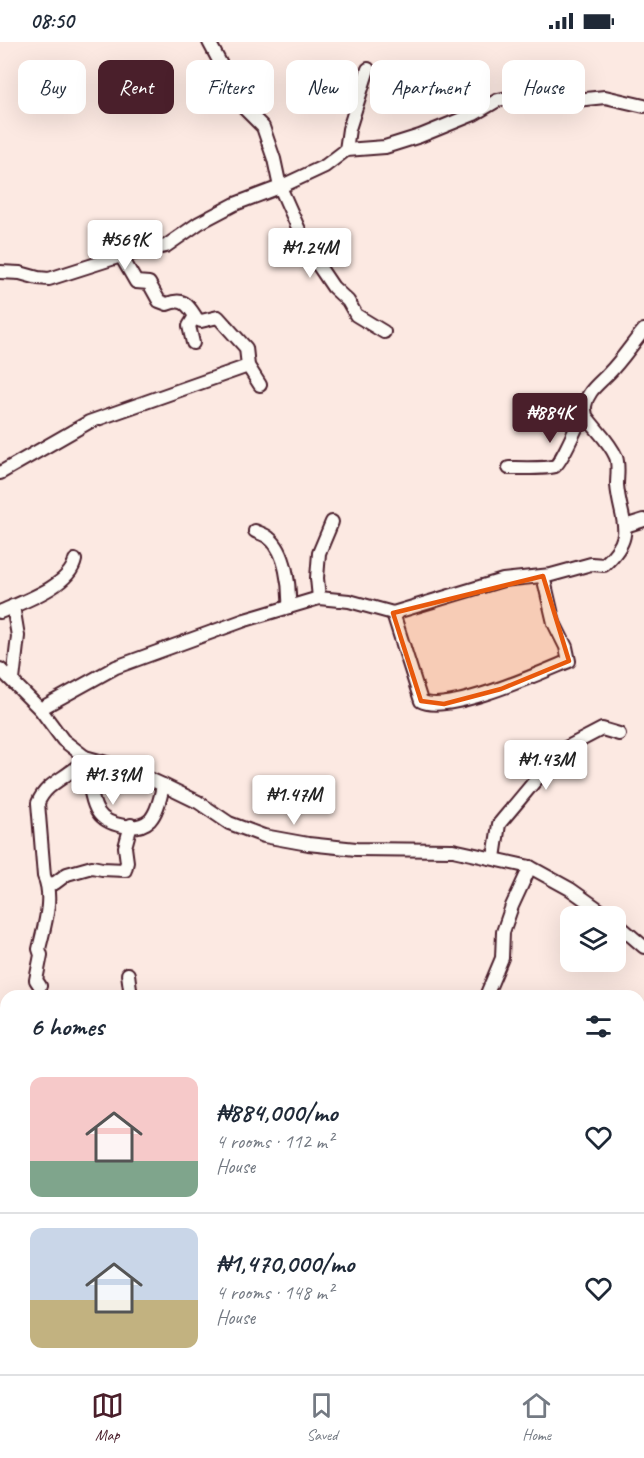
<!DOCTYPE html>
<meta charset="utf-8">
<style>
body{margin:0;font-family:Caveat,sans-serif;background:#f6f6f7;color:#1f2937;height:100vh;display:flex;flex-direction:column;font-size:22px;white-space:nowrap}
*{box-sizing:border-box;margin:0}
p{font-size:20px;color:#747a83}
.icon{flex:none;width:33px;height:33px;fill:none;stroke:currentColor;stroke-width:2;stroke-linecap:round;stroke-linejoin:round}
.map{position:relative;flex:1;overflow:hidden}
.panel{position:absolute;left:0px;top:948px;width:645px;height:384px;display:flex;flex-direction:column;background:#fff;border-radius:18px 18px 0 0;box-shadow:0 6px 24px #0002}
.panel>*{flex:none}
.banner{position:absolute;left:18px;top:18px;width:609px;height:54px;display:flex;gap:12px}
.tools{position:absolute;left:560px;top:864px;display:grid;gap:12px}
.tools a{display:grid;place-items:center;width:66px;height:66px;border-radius:12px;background:#fff;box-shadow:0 6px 24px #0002;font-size:30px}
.price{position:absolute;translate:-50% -51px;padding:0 14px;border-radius:6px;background:#fff;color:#222;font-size:20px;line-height:39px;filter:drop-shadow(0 2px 3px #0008)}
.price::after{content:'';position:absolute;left:50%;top:36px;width:18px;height:14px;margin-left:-9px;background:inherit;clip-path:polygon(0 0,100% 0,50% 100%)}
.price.selected{background:#4a1f2b;color:#fff}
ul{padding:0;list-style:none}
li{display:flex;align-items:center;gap:18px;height:150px;padding:0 30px}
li+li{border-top:2px solid #e0e1e3}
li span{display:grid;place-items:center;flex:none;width:168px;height:120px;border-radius:12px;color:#555}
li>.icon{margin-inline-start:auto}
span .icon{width:72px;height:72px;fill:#fffc;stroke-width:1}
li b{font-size:26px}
h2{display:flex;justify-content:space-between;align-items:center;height:72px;padding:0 30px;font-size:26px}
.chip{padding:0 21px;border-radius:12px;background:#fff;box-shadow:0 6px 24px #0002;font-size:21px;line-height:54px}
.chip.selected{background:#4a1f2b;color:#fff}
.status{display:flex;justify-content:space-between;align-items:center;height:42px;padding:0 30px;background:#fff;direction:ltr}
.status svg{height:16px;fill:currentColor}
.dock{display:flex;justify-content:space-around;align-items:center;height:84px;border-top:2px solid #e0e1e3;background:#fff;font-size:16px;color:#747a83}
.dock a{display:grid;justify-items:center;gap:3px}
.dock .selected{color:#4a1f2b}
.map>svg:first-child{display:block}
</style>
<div class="status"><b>08:50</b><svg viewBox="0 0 49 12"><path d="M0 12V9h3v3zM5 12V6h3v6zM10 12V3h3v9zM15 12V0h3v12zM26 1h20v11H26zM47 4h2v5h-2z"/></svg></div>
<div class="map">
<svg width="644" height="1332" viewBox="0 0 644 1332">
<rect width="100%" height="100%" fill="#fce9e2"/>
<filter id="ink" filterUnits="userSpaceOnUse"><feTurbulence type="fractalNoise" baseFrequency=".0167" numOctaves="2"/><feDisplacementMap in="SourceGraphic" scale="12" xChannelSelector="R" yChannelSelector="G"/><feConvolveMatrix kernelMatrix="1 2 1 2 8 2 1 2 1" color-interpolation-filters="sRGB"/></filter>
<g filter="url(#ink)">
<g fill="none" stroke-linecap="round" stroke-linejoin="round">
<!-- minor casing -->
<g stroke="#4a1f2b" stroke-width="16">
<g id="minor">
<path d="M 368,27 L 349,87 L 346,108 L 325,124 L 280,145 L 308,208 L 333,245 L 348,259 L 356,273 L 384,290"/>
<path d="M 346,108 L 385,105 L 420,94 L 474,72 L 498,58 L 512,55 L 537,62 L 605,55 L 644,64"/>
<path d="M 121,214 L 136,240 L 149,241 L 159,259 L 167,262 C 182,256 187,261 195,274 L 189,284 L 193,301"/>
<path d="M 0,230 L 20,231 L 38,236 L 49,237 L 121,214 L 166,204 L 199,181 L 235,162 L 280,145 L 274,117 L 263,85 L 244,66 L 209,0"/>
<path d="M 194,276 L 201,279 L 218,275 L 246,306 L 248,324 L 260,343"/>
<path d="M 509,426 C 518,426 549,427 555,424 C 561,421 583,372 585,364 C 587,349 600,341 609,331 C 622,318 632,302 644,288"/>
<path d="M 0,431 L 89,380 L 248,324"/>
<path d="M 625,484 L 644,478"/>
<path d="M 255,489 C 259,491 266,493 269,496 C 286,509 290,545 289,565"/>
<path d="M 319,556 L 317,536 L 319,511 L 332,480"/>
<path d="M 0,570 C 22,560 70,544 75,518"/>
<path d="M 393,571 L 421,659 C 447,673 540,631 569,619 L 566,605 L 554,581 L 543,534"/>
<path d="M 0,627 L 40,667 L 63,698 L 85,715 L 128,727 L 163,743 L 198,760 L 229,781 L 264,794 L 308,802 L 356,807 L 453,808 L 530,825 L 570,847 L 608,874"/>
<path d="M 13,638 L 18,594 L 13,564"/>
<path d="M 40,667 L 116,625 L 245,578 L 319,556 L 349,559 L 393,571 L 503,538 L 551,533 L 591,522 L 604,523 C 638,492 620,480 617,443 C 617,434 619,423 616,415 C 610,400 595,387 586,374 L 585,368"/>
<path d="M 85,715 C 88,729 90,759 98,770 C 107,784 137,790 150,778 C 158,769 161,754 163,743"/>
<path d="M 494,816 L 499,782 L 560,709 L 602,687 L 619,692"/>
<path d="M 47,842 L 55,841 L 67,832 L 92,825 L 102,827 L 125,828 L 127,820 L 125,805 L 131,783"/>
<path d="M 615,880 L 644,905"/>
<path d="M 128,932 L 131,954"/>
<path d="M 40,944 L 36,938 L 41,913 L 39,907 C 44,885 54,856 44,834 L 38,761 C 47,738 73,735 85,715"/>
<path d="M 486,954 L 502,916 L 503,890 L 512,864 L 530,825"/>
<path d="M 0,1012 L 6,1011"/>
<path d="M 639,1089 L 644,1086"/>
<path d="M 0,1243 L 6,1244"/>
<path d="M 639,1308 L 644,1307"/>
<path d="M 0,1327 L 84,1332"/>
<path d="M 236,1332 L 238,1326"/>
</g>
</g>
<!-- minor -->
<use href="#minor" stroke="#fdfcf7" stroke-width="12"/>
</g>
</g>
<!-- marked area -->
<path fill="#e8590c" fill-opacity="0.2" stroke="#e8590c" stroke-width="4.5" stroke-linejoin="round" d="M 543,534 L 569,619 L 501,647 L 444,662 L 421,659 L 393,571 Z"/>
</svg>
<div class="tools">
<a><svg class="icon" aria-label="layers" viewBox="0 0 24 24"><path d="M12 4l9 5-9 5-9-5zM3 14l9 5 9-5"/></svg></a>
</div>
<b class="price" style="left:125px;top:229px">₦569K</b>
<b class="price" style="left:310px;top:237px">₦1.24M</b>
<b class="price selected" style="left:550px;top:402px">₦884K</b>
<b class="price" style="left:546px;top:749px">₦1.43M</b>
<b class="price" style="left:113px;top:764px">₦1.39M</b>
<b class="price" style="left:294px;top:784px">₦1.47M</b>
<div class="banner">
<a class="chip">Buy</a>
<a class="chip selected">Rent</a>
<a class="chip">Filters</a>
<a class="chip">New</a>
<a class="chip">Apartment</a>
<a class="chip">House</a>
</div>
<section class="panel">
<h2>6 homes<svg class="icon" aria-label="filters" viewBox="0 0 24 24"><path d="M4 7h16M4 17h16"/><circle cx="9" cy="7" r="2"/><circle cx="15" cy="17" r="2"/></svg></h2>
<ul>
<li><span style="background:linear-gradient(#f6c9c9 70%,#7fa58c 0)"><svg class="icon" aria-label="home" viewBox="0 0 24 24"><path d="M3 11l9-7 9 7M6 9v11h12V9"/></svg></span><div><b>₦884,000/mo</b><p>4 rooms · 112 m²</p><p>House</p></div><svg class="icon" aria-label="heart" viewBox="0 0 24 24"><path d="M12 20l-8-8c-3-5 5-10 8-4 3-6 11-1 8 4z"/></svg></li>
<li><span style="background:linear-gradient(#c9d6e8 60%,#c2b280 0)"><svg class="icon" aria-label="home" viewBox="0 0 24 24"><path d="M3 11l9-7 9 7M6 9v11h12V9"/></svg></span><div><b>₦1,470,000/mo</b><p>4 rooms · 148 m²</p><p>House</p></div><svg class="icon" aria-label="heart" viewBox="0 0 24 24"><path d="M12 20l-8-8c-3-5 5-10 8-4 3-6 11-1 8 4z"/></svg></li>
</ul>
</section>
</div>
<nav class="dock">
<a class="selected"><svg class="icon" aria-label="map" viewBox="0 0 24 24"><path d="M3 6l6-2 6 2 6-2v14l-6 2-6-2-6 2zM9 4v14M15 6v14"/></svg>Map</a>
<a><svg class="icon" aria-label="saved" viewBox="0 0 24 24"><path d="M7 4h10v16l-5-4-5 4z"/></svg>Saved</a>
<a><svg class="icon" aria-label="home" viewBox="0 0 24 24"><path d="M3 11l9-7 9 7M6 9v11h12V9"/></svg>Home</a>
</nav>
